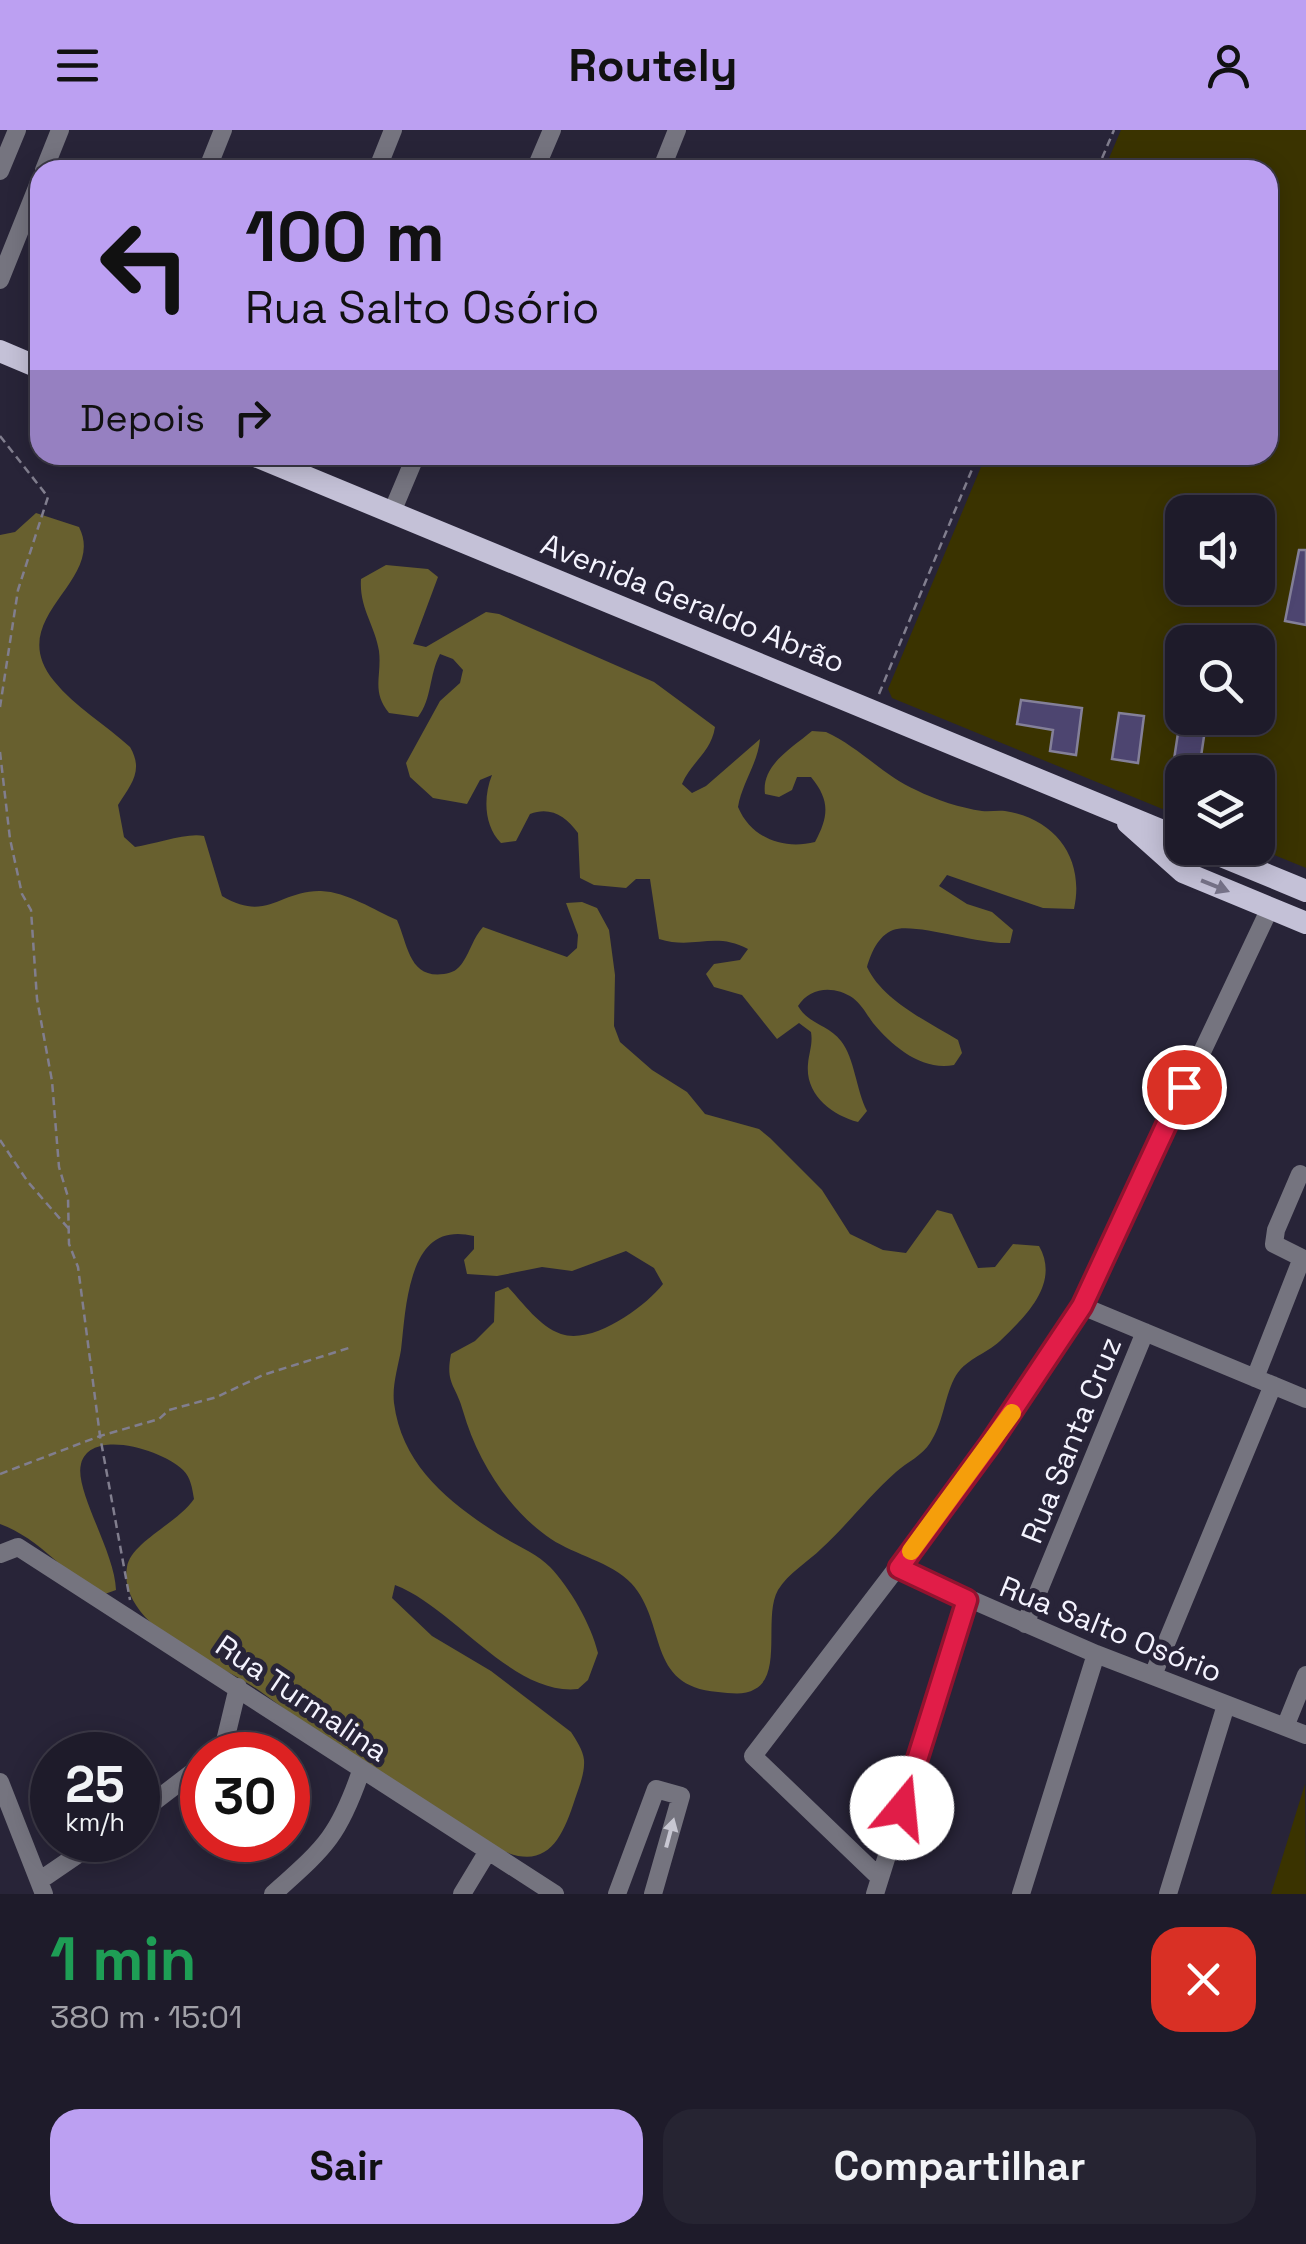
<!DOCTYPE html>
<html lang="pt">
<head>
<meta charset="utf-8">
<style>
	:root { --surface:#1e1b2a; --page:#262432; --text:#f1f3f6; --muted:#a1a1a8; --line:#3c3947; --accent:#bca0f2 }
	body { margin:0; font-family:"Space Grotesk",sans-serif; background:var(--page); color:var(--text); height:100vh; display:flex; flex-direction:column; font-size:38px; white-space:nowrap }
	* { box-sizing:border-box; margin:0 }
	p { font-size:32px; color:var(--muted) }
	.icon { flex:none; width:55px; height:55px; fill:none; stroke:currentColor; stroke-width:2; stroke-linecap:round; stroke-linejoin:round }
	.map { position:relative; height:1764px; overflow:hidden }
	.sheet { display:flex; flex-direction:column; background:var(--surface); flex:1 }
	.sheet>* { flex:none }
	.top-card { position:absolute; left:30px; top:30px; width:1248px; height:305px; border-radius:30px; box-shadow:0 5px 25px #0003,0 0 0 2px var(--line); background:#bca0f2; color:#111; overflow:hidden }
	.buttons { position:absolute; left:1165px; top:365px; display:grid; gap:20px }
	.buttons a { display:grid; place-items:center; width:110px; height:110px; border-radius:20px; background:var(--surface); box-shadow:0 5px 25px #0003,0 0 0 2px var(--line); font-size:50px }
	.speed { position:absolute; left:30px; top:1602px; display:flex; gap:20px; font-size:50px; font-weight:700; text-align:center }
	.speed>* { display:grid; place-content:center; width:130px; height:130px; border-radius:50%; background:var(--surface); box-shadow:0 5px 25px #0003,0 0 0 2px var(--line); line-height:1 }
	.speed small { font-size:25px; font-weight:400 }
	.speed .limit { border:15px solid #d22; background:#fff; color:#111 }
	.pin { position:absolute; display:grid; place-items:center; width:85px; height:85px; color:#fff; margin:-42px; border:5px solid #fff; border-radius:50%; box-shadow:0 2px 10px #0007 }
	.me { position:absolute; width:110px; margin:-55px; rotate:17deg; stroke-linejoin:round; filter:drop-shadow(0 0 8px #0008) }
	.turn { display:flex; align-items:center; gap:35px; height:210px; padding:0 50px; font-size:45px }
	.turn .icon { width:130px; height:130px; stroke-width:2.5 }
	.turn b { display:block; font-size:70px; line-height:85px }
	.then { display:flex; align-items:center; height:95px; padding:0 50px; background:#0003; gap:20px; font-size:38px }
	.round { display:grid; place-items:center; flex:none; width:105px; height:105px; border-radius:30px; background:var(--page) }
	.head { display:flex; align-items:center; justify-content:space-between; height:170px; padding:0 50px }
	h1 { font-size:60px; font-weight:800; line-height:75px; color:#1e9e55 }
	.button { display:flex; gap:20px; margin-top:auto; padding:20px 50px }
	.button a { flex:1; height:115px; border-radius:30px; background:var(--accent); color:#111; font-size:40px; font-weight:800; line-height:115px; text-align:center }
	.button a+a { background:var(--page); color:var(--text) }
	header { display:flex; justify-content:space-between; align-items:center; height:130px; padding:0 50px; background:var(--accent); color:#111; font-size:45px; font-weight:800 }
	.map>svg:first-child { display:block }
</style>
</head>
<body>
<header><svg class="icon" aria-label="menu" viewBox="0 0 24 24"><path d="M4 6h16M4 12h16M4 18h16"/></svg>Routely<svg class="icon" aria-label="person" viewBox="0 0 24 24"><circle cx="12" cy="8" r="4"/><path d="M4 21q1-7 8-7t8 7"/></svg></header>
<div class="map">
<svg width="1306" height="1764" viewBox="0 0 1306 1764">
	<rect width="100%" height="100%" fill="#282438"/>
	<path fill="#3a3300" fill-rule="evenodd" d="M1121 0H1306V738L1257 718 1258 642H1182V687L892 568 888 559 986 325H1268V40H1104ZM1182 382H1258V458H1182ZM1182 512H1258V588H1182Z
		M1305 1654 1306 1764H1271Z"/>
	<path fill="#68602f" d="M36 383 79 397C107 452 2 487 54 551 75 577 106 595 130 617 144 641 131 654 118 675L124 707 135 717C155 714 188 702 204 706L222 766C267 793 280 760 321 761 347 762 374 780 397 790 408 815 409 849 444 844 452 843 458 840 463 832 471 820 473 808 483 797L567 827 577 818 578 805 566 773 582 772 597 778 609 800 615 845 614 896 620 912 652 940 687 962 705 984 759 999 770 1008 822 1060 850 1104 883 1120 906 1123 937 1080 952 1084 978 1138 995 1137 1013 1114 1039 1116C1060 1153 1027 1185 1000 1211 985 1225 964 1229 954 1249 944 1269 943 1294 930 1313 923 1325 906 1333 896 1342 869 1366 848 1394 822 1418 808 1432 788 1443 778 1460 763 1486 783 1544 755 1559 744 1566 730 1563 718 1562 645 1556 668 1493 631 1453 611 1432 575 1425 551 1409 508 1380 477 1330 463 1281 456 1255 445 1254 451 1224L475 1211 494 1192 495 1162 508 1157C524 1174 539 1196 561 1204 593 1215 645 1177 663 1154L654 1138 626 1121 572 1141 542 1137 497 1146 467 1144 464 1130 474 1119V1106C440 1098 423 1114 413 1145 405 1171 404 1194 401 1220 398 1237 392 1255 394 1273 402 1335 448 1372 498 1404 515 1415 535 1422 550 1437 570 1458 591 1494 598 1523L588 1550 578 1559C512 1566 455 1478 395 1455L392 1468 432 1506 491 1541 571 1602C576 1610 583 1620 584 1630 585 1643 579 1657 575 1669 562 1710 546 1742 499 1719 420 1668 339 1620 264 1564 229 1538 179 1523 149 1491 135 1477 123 1458 127 1437 131 1412 178 1393 194 1369 192 1358 191 1348 183 1340 164 1321 91 1297 81 1334 74 1360 115 1422 116 1460L102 1465C65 1445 41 1409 0 1394V405L15 402Z
		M386 435 428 439 438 447 413 514 426 517 486 482 499 484 654 552 715 597C711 623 691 632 682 654L692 663 706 656 760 609C758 633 742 653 738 677 751 708 783 720 815 712 829 686 830 670 811 647H797L792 660 779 667 765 664C761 635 792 618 812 601L826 602C859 617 884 646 916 660 936 670 961 678 982 681 990 682 997 680 1005 681 1056 689 1085 729 1074 779L1043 778 947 745 939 756 967 774 992 782 1013 800 1010 813C979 815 915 792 893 800 878 806 871 823 867 837 883 871 927 891 958 910L962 923 954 935C922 941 893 917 873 893 867 885 862 875 853 868 834 855 810 857 798 876 808 894 829 895 841 911 855 929 856 960 867 981L858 992C832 985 805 965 808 934 809 922 813 914 811 902L799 893 777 909 742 865 714 857 706 844 714 834 740 830 748 819C714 801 694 820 659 809L650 749H636L626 758 594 755 580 748 578 703C566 686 550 676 530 684L516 711 501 713C484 696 483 667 492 645L480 650 467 674 433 668 410 647 406 633 440 571 460 553 463 540 453 529 440 524C429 545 432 569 418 587L389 583C371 561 382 546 379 521 375 495 359 478 361 449Z"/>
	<path fill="#4d4570" stroke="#848099" stroke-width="2.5" d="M1299 420H1306V495L1285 491Z
		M1021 570 1082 578 1076 625 1050 621 1053 600 1017 594Z
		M1119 583 1144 586 1138 633 1112 629Z
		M1180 590 1206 593 1199 640 1173 636Z"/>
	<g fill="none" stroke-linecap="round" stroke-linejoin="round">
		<path stroke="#817e8e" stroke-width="2.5" stroke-dasharray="8 5" stroke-linecap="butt" d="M1097 40 1114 0
			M0 306 48 367 18 460 0 577
			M879 564 978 325
			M0 622 10 709 22 764 31 780 37 869 52 951 59 1037 68 1067 69 1114 78 1137 100 1306 130 1470
			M0 1010 28 1052 69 1099
			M0 1344 100 1306 159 1289 169 1280 217 1267 263 1245 352 1217"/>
		<path stroke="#75747f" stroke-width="18" d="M44 40 60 0
			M207 40 223 0
			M377 40 393 0
			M535 40 552 0
			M661 40 677 0
			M0 41 17 0
			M0 150 40 50
			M392 382 416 325
			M1082 1176 1306 1269
			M1255 1248 1302 1128 1274 1114 1276 1100 1300 1044
			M0 1424 18 1417 555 1764
			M899 1438 1096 1524 1306 1605
			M1025 1494 1145 1202
			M1153 1545 1273 1255
			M1285 1597 1306 1545
			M214 1625 225 1611 238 1557
			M0 1652 44 1764
			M138 1684 202 1635
			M880 1748 753 1626 991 1315 1082 1176 1270 778
			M39 1751 99 1710
			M273 1764C324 1718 338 1708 361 1641
			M462 1764 488 1721
			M617 1764 656 1659 681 1666 653 1764
			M875 1764 967 1470
			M1021 1764 1096 1524
			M1168 1764 1226 1575"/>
		<path stroke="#c4c1d7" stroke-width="22" d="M0 221 40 238
			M253 325 1182 709
			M1128 693 1183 742 1306 793
			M1202 718 1306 761"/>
	</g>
	<defs><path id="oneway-solid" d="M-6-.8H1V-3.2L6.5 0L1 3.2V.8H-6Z" transform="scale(2.5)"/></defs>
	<use fill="#767288" href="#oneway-solid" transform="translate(1215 756) rotate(22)"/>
	<use fill="#c8c7d2" href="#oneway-solid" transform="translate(670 1703) rotate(-75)"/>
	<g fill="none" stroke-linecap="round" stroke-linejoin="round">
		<g stroke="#92132f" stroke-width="25">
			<path id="route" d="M902 1678 967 1470 899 1438 990 1314 1082 1176 1184 957"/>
		</g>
		<use href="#route" stroke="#e11d48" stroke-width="18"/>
		<path stroke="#f59e0b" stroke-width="18" d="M911 1421 1012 1283"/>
	</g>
	<g text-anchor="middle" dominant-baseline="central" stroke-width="10" stroke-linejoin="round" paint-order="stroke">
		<g font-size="30" fill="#f4f3fe" stroke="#282438">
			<text transform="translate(693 473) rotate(22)">Avenida Geraldo Abrão</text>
			<text transform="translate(1071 1310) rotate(-68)">Rua Santa Cruz</text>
			<text transform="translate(1111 1499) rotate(22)">Rua Salto Osório</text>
			<text transform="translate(302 1568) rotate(34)">Rua Turmalina</text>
		</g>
	</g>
</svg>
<div class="buttons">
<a><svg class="icon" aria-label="sound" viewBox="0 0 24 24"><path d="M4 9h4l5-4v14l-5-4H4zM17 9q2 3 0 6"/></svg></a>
<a><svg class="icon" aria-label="search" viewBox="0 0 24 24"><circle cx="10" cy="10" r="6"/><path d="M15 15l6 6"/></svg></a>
<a><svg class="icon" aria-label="layers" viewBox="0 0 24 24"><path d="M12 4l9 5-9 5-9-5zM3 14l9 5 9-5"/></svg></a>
</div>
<div class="speed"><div>25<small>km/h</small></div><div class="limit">30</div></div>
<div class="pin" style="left:1184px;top:957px;background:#d93025"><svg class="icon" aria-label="arrive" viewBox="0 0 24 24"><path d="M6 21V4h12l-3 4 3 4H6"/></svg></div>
<svg class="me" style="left:902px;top:1678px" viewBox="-20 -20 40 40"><circle r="19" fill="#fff"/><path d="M0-13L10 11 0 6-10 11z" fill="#e11d48"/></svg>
<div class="top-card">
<div class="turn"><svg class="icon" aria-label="left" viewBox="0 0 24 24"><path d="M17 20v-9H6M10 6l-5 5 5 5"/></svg><div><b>100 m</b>Rua Salto Osório</div></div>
<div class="then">Depois<svg class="icon" aria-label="right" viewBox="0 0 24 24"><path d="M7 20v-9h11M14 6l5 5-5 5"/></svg></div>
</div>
</div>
<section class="sheet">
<div class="head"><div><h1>1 min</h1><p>380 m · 15:01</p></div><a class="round" style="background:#d93025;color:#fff"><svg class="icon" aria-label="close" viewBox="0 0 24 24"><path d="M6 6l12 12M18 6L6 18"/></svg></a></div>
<div class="button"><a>Sair</a><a>Compartilhar</a></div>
</section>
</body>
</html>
